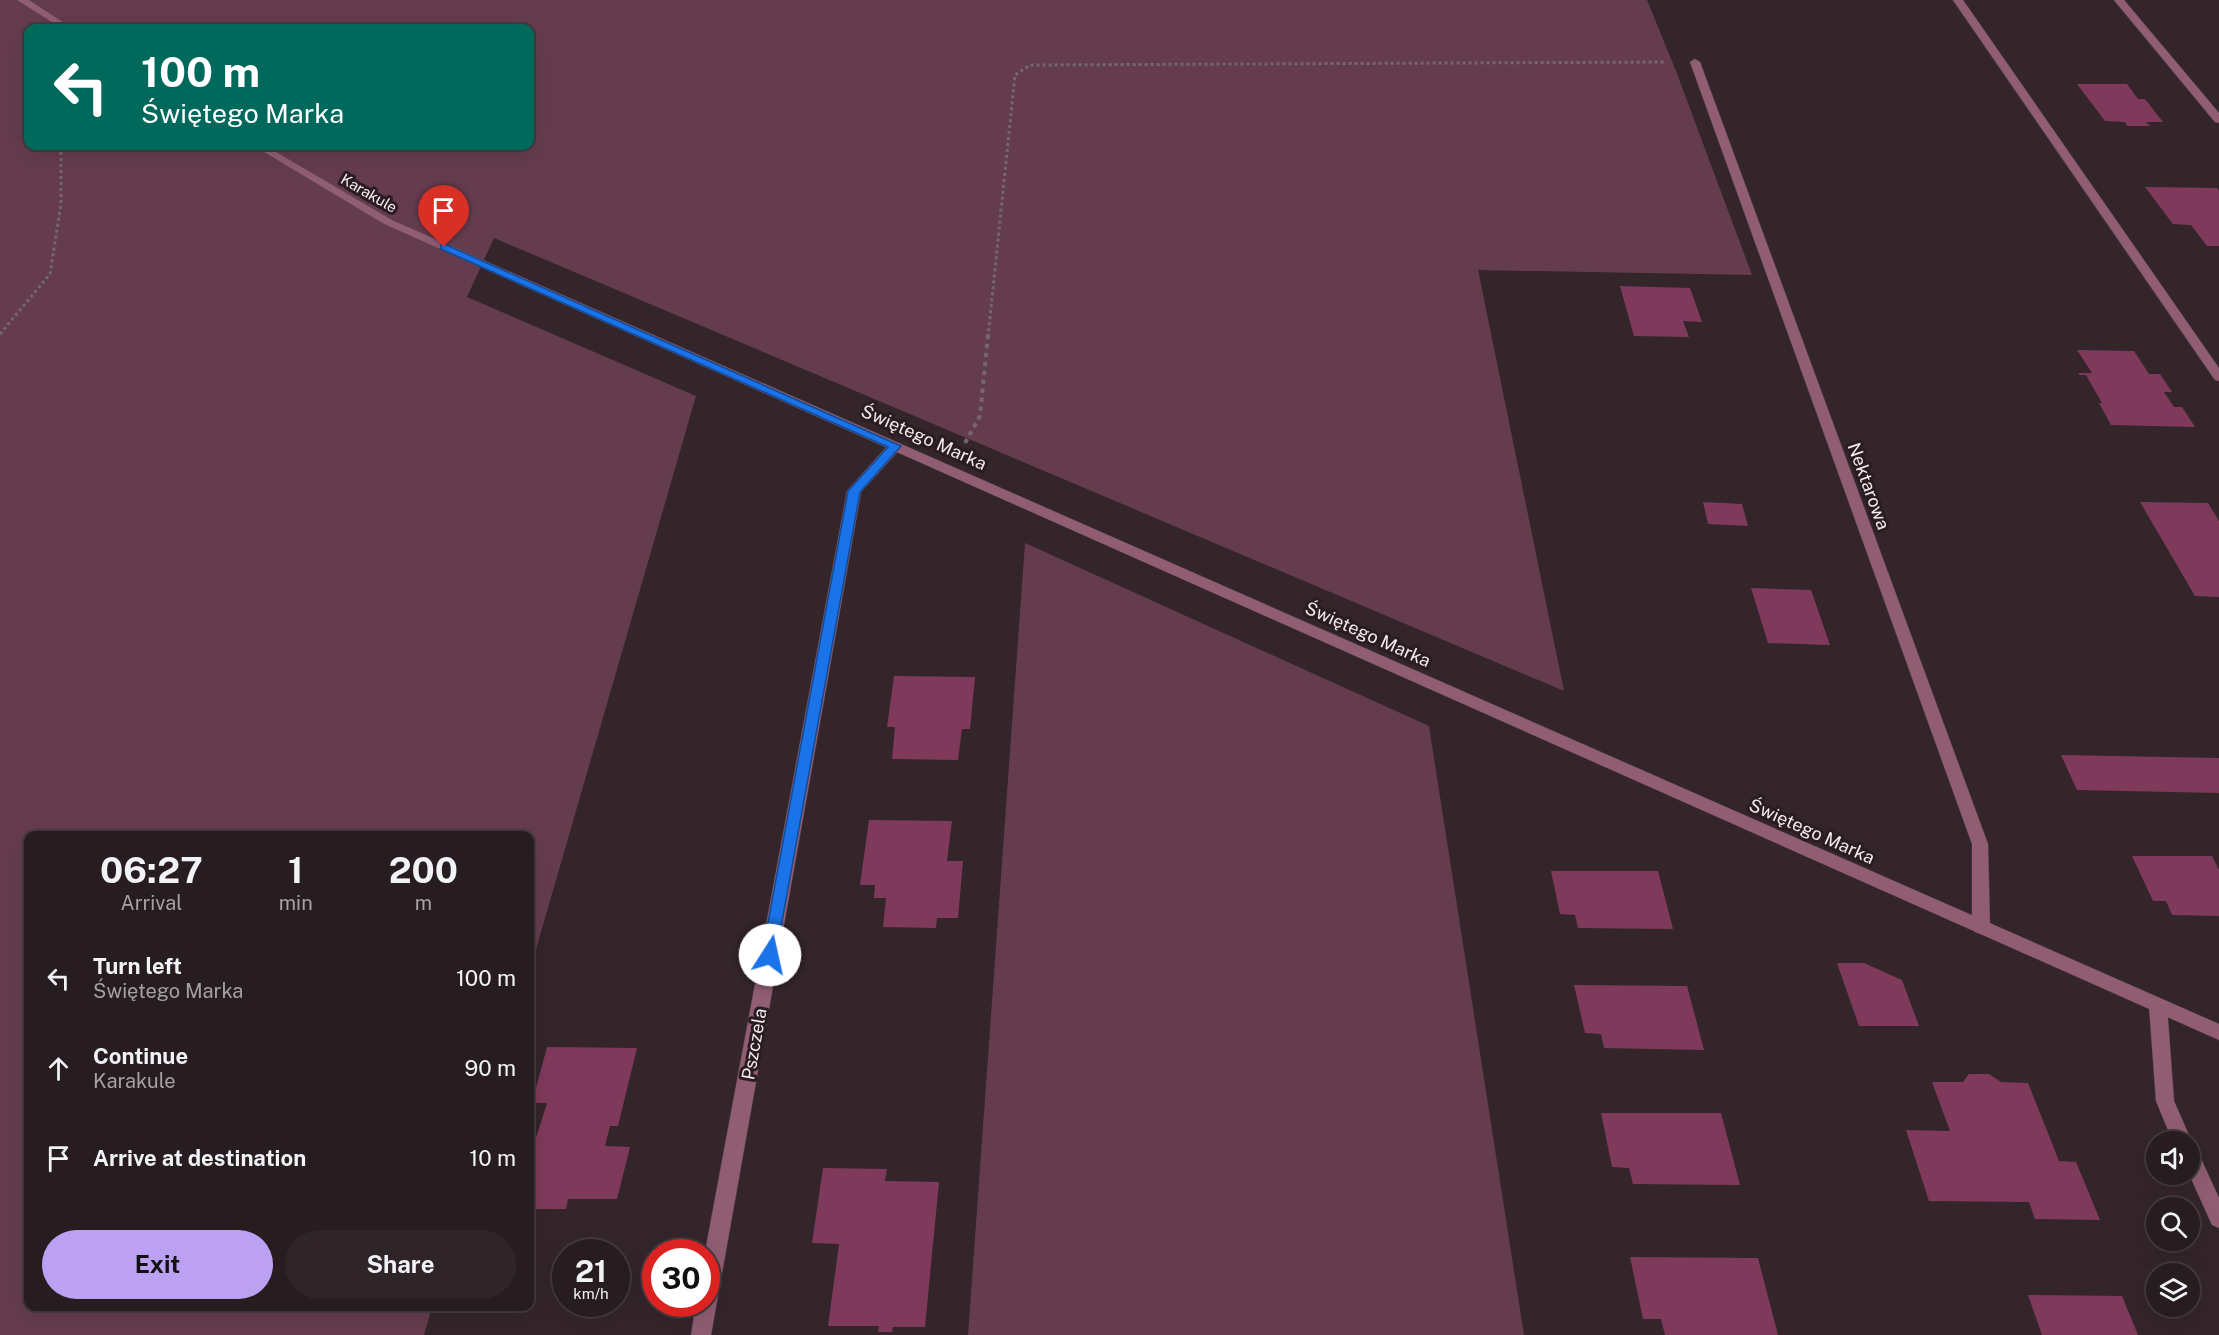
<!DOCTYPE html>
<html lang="en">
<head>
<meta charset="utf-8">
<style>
	:root { --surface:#271c20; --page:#2f2529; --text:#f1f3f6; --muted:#a4a1a5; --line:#433a3e; --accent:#bca0f2 }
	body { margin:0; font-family:"Public Sans",sans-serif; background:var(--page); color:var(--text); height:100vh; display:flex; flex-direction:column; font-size:22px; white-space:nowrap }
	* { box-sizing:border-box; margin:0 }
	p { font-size:20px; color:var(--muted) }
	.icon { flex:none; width:33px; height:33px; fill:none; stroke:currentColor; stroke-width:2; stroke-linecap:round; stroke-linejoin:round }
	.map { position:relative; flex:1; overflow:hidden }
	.panel { position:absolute; left:24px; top:831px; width:510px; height:480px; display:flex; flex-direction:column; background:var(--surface); border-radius:12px; box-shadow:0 6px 24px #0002,0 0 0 2px var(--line) }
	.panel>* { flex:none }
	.banner { position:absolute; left:24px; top:24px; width:510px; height:126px; border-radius:12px; box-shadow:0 6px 24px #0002,0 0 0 2px var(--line); background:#00695c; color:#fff; overflow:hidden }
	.tools { position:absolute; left:2146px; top:1131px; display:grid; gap:12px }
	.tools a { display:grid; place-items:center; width:54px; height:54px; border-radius:50%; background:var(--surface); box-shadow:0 6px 24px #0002,0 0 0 2px var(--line); font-size:30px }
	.speed { position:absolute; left:552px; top:1239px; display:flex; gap:12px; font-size:30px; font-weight:700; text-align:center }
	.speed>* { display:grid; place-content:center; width:78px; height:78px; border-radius:50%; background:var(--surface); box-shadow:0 6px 24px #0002,0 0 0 2px var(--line); line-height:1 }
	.speed small { font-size:15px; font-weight:400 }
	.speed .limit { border:9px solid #d22; background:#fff; color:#111 }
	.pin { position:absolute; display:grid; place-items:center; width:51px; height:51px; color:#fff; margin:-62px -26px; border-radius:50% 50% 50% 0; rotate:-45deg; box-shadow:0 0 6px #0007 }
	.pin .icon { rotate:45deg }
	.me { position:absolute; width:66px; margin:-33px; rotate:10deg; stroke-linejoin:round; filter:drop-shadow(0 0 4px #0008) }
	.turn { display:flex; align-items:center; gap:21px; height:126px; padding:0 18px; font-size:27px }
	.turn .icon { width:78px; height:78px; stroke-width:2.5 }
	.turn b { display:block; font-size:42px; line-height:51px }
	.eta { display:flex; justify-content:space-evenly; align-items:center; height:102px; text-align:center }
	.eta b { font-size:36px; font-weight:700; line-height:42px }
	.cta { display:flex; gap:12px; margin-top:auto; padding:12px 18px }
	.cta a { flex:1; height:69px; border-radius:36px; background:var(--accent); color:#111; font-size:24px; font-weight:700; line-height:69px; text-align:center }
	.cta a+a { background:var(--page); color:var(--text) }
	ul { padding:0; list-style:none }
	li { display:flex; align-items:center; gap:18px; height:90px; padding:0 18px }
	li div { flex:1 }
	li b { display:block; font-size:22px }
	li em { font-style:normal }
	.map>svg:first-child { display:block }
</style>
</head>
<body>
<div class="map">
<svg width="2219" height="1335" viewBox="0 0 2219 1335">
	<rect width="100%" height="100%" fill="#34252b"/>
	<path fill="#653c4e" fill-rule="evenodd" d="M0 0H1647L1676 71 1752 275 1478 270 1564 691 494 238 467 297 696 396 530 970V836H28V1306L432 1307 424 1335H0ZM28 28H530V146H28Z
		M1025 543 1429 726 1524 1335H968Z"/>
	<path fill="#7f3a5b" d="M2077 84H2127L2138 99H2145L2163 122H2146L2150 126H2127L2125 122 2105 121Z
		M2145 187 2217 188 2219 191V246H2207L2191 225 2173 224Z
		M1620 286 1690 288 1702 322 1683 321 1689 337 1634 336Z
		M2077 350 2134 351 2149 374H2160L2172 392H2164L2174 407H2182L2195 427 2111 425 2099 403H2102L2086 375H2079V373H2092Z
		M1703 502 1742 504 1748 526 1708 524Z
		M2140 502 2208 503 2219 521V597L2195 596Z
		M1751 588 1811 590 1830 645 1768 643Z
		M894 676 975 677 970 729H962L958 760 892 759 895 727H887Z
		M2061 755 2219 758V793L2077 790Z
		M869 820 952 821 947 861H963L958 918H937L936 928 883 927 886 898H874L875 885H860Z
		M2132 856H2212L2219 870V916L2172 915 2166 901H2153Z
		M1551 871H1658L1673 929 1578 928 1575 915 1560 914Z
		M1837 963H1864L1902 980 1919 1026H1859Z
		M1574 985 1687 986 1704 1050 1604 1048 1601 1034 1585 1033Z
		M547 1047 637 1048 618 1126H610L605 1146 630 1147 617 1199H568L566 1209H530V1157L547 1103H532Z
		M1969 1074H1989L2001 1082 2028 1083 2059 1161 2076 1162 2100 1220 2035 1219 2029 1202 1929 1201 1906 1130 1950 1131 1932 1082H1963Z
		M1601 1113H1721L1740 1185 1633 1184 1629 1168 1612 1167Z
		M823 1168 887 1169 885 1181 939 1182 925 1327H893L892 1332H878L879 1326H828L839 1244 812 1243Z
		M1630 1257 1758 1258 1778 1335H1665L1661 1319H1643Z
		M2028 1295 2122 1296 2138 1335H2042Z"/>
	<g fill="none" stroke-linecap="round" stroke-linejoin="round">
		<g stroke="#4f4146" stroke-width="1">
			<path id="minor" d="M1953 0H1963L2219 368V381L2215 380Z
				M2114 0H2124L2219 113V123L2215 122Z
				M1695 59 1700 62 1988 844 1990 927 1987 932 1981 934 1975 932 1972 927V844L1690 62Z
				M895 442 902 446 900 449 861 492 711 1335H691L696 1304H706L705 1252 847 491 890 443Z
				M2158 999 2164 1001 2167 1006 2174 1101 2192 1142 2190 1147V1142H2173L2156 1101 2149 1006 2152 1001Z
				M2190 1147 2197 1150 2219 1198V1228L2212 1225 2189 1174Z"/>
		</g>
		<g stroke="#4f4146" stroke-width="1">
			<path id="tertiary" d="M17 0H29L72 28H61Z
				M254 146H266L392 220 2219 1024V1040L384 224Z"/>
		</g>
		<path stroke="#74676c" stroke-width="3" stroke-dasharray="3 3" stroke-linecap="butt" d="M0 334 50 274 61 204V146
			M988 337 1015 75 1030 65 1666 62"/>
		<path stroke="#74676c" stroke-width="4" stroke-dasharray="4.5 4.5" stroke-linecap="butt" d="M965 443 980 416 988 335"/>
		<use href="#minor" fill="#905d73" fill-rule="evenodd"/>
		<use href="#tertiary" fill="#905d73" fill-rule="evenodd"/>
	</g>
	<path fill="#1a73e8" stroke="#114b97" stroke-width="1.5" d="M444 244 901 446 860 492 775 960 770 962 764 960 762 955 848 491 888 447 441 249V245Z"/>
	<g text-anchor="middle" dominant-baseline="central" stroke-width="6" stroke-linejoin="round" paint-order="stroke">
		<g font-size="15" fill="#f5eaee" stroke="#2a1c22">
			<text transform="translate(369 193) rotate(30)">Karakule</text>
		</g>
		<g font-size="18" fill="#f5eaee" stroke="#2a1c22">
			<text transform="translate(924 437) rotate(24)">Świętego Marka</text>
			<text transform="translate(1869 486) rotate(70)">Nektarowa</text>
			<text transform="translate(1368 634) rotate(24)">Świętego Marka</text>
			<text transform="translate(1812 831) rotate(24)">Świętego Marka</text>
			<text transform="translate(754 1044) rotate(-80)">Pszczela</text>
		</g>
	</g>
</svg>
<div class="tools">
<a><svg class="icon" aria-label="sound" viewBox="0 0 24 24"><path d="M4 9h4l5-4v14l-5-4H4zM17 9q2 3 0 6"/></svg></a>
<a><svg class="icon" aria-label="search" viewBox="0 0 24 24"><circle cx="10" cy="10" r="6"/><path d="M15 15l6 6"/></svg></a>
<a><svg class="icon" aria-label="layers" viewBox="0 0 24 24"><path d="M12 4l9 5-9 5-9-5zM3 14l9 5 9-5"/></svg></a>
</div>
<div class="speed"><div>21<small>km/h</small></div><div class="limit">30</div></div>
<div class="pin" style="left:444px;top:247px;background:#d93025"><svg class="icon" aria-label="arrive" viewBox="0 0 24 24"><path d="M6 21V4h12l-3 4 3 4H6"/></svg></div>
<svg class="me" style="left:770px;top:955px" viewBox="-20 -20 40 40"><circle r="19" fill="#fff"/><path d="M0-13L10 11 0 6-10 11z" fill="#1a73e8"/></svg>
<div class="banner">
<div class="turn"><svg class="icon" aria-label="left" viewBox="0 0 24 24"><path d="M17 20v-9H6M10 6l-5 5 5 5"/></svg><div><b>100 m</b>Świętego Marka</div></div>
</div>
<section class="panel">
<div class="eta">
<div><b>06:27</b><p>Arrival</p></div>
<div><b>1</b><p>min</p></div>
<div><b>200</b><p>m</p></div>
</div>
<ul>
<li><svg class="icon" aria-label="left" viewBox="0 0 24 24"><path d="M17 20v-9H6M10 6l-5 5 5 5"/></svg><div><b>Turn left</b><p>Świętego Marka</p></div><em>100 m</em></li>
<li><svg class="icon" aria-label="ahead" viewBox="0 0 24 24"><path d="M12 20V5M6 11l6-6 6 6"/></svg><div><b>Continue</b><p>Karakule</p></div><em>90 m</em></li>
<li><svg class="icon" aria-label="arrive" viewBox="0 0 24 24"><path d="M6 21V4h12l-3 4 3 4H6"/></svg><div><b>Arrive at destination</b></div><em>10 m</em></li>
</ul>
<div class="cta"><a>Exit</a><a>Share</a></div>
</section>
</div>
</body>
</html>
